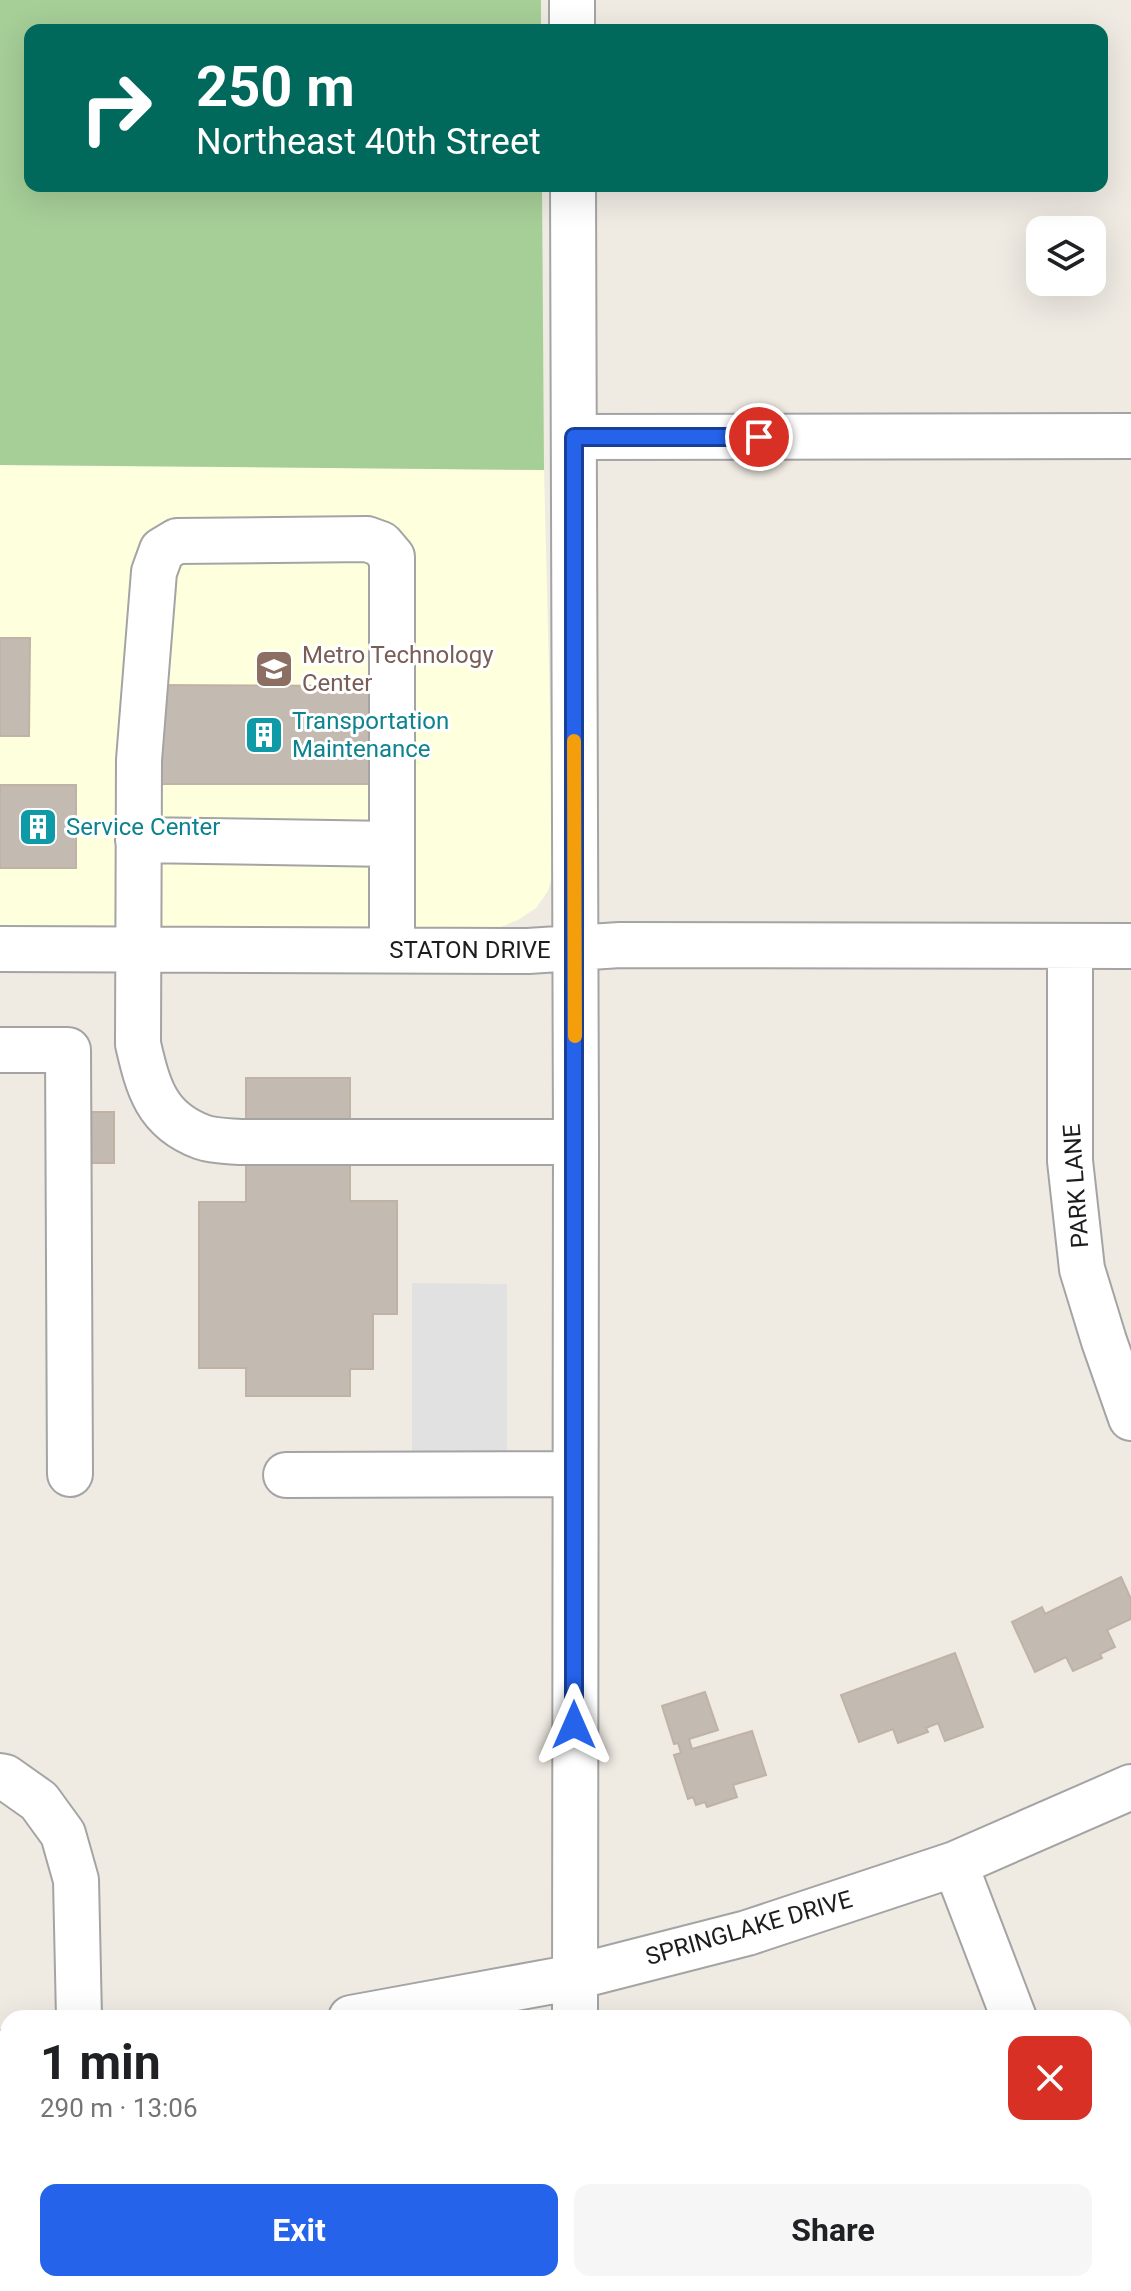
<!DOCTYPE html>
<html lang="en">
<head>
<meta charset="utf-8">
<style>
	:root { --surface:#fff; --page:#f6f6f6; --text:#202124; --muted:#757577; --accent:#2563eb }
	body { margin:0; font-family:Roboto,sans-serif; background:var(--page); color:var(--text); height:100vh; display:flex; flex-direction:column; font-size:30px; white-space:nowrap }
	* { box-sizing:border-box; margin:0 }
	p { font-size:26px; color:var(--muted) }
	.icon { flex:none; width:44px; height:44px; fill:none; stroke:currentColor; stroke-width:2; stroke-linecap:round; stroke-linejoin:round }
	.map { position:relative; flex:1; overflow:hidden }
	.panel { position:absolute; left:0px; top:2010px; width:1132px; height:282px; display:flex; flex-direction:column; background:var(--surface); border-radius:24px 24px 0 0; box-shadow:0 8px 32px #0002 }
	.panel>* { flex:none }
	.top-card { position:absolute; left:24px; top:24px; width:1084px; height:168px; border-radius:16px; box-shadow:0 8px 32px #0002; background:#00695c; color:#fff; overflow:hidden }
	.controls { position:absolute; left:1026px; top:216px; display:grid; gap:16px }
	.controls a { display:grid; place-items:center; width:80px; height:80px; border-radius:16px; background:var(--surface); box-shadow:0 8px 32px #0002; font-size:40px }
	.pin { position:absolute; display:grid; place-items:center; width:68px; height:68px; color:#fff; margin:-34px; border:4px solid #fff; border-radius:50%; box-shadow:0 2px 8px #0007 }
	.me { position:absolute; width:88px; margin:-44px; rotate:0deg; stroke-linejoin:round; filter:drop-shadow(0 0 6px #0008) }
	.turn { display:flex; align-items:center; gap:28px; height:168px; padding:0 40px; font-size:36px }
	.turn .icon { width:104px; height:104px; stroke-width:2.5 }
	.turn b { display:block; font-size:56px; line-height:68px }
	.round { display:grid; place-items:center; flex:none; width:84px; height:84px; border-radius:16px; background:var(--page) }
	.overview { display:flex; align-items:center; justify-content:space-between; height:136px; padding:0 40px }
	h1 { font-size:48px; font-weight:700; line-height:60px }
	.cta { display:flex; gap:16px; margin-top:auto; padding:16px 40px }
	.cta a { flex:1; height:92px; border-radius:16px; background:var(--accent); color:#fff; font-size:32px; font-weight:700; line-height:92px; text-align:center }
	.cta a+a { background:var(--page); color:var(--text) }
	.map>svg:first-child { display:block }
</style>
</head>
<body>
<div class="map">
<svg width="1131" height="2291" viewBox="0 0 1131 2291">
	<rect width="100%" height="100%" fill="#efebe3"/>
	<path fill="#feffdc" d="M0 465 544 470 554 869 548 891 536 908 518 920 498 928 0 925Z"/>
	<path fill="#a6ce97" d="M0 0H541V30H30V186H542L544 470 0 465Z"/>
	<path fill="#e1e1e1" d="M412 1283 507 1284V1452H412Z"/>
	<path fill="#c3bab2" stroke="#c0b2a5" stroke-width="2" d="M0 638H30L29 736H0Z
		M154 685 374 686V784H154Z
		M0 785H76V868H0Z
		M246 1078H350V1201H397V1314H373V1369H350V1396H246V1368H199V1202H246Z
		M85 1112H114V1163H85Z
		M1121 1577 1131 1599V1619L1107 1630 1115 1647 1100 1654 1102 1658 1073 1671 1066 1657 1035 1672 1012 1622 1042 1607 1045 1614Z
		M955 1653 983 1727 945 1741 938 1723 926 1728 928 1732 898 1743 893 1729 859 1742 841 1695Z
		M705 1692 718 1730 689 1739 692 1749 752 1731 766 1775 733 1785 737 1797 707 1807 705 1802 696 1805 693 1797 688 1799 674 1755 681 1753 678 1743 674 1744 662 1706Z"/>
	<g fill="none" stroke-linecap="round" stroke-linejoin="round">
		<g stroke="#a4a4a4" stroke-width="48">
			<path id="minor" d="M572 0V30
				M573 186 576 1142 575 2018
				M574 437 1131 436
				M138 840 392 844
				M1070 946V1161L1082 1269 1104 1341 1131 1418
				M0 949 528 951 620 945 1131 946
				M392 950V557L381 544 367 539 177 541 162 550 154 572 139 760 138 1044C148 1087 156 1120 202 1137 213 1141 228 1141 240 1142H576
				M0 1050H68L70 1474
				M286 1475 574 1474
				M0 1776 5 1777 39 1801 63 1834 76 1880 79 2018
				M955 1864 1014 2018
				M351 2018 575 1977 747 1933 955 1864 1131 1787
				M0 2053H8
				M1124 2233 1131 2239
				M57 2291 61 2284
				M574 2291V2284
				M1056 2291 1057 2284"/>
		</g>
		<use href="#minor" stroke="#fff" stroke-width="44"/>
	</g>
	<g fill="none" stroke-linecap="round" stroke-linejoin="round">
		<g stroke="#184099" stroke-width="20">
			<path id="route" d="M574 1725V437H759"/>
		</g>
		<use href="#route" stroke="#2563eb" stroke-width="14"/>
		<path stroke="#f59e0b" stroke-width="14" d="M574 741 575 1036"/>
	</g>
	<defs>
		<g id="school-square" transform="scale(2)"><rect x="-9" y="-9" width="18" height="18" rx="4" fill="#8d6e63" stroke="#fff"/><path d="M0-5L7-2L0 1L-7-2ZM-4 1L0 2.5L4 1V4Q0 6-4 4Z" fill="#fff"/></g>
		<g id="building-square" transform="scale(2)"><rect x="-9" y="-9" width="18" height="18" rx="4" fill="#0f9aa8" stroke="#fff"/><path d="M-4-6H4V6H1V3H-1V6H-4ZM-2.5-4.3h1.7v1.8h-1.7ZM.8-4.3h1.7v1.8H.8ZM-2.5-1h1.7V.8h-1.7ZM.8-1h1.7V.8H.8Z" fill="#fff"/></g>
	</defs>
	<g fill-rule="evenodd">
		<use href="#school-square" x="274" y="669"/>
		<use href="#building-square" x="264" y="735"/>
		<use href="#building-square" x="38" y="827"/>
	</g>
	<g text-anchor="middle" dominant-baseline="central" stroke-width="6" stroke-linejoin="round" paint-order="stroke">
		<g font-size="24" fill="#785e54" stroke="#fff" text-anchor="start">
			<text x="302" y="655">Metro Technology<tspan x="302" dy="28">Center</tspan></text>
		</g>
		<g font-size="24" fill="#0d838f" stroke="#fff" text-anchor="start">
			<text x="292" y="721">Transportation<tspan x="292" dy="28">Maintenance</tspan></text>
			<text x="66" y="827">Service Center</text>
		</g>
		<g font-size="24" fill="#1d1d1d" stroke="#fff">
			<text x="470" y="950">STATON DRIVE</text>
			<text transform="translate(1076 1186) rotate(-94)">PARK LANE</text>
			<text transform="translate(749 1928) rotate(-16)">SPRINGLAKE DRIVE</text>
		</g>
	</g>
</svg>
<div class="controls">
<a><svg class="icon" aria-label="layers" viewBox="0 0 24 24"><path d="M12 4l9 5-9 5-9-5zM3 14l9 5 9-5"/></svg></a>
</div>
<div class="pin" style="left:759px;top:437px;background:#d93025"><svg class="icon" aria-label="arrive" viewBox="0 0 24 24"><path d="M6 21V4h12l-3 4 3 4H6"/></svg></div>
<svg class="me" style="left:574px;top:1725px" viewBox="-20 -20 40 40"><path d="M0-17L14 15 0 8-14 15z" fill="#2563eb" stroke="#fff" stroke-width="4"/></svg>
<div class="top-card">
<div class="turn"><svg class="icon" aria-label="right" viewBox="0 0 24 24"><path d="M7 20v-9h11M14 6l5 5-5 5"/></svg><div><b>250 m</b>Northeast 40th Street</div></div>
</div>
<section class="panel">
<div class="overview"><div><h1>1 min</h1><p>290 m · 13:06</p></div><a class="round" style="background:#d93025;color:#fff"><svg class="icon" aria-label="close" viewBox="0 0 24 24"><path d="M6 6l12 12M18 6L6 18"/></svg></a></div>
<div class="cta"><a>Exit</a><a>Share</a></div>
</section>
</div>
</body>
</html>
